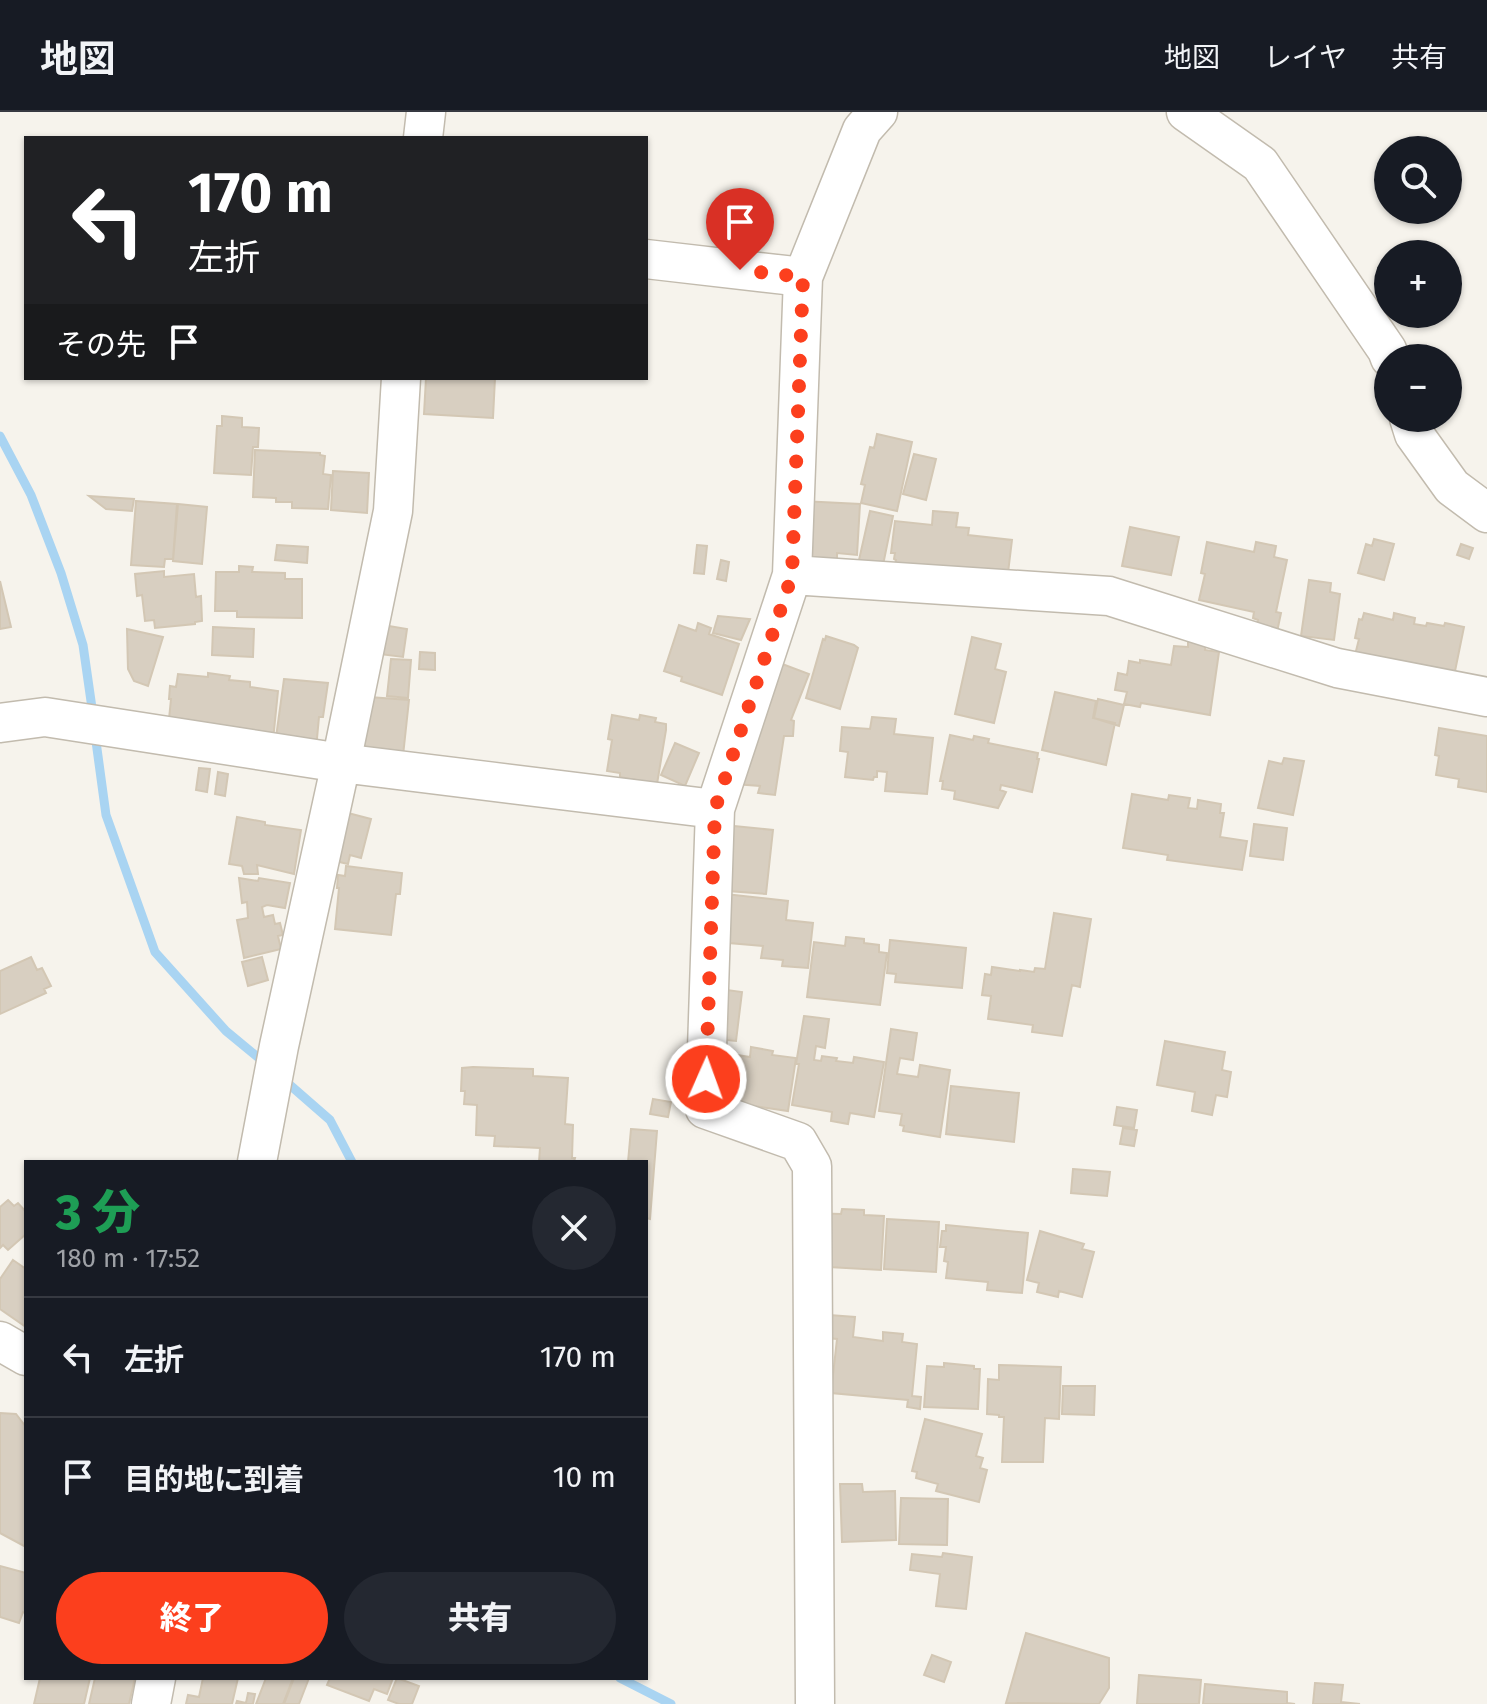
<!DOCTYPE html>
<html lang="ja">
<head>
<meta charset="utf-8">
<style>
	:root { --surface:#171b24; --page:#242831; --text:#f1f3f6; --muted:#9ea1a6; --line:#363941; --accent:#fc3f1d }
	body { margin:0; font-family:"Fira Sans","Noto Sans JP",sans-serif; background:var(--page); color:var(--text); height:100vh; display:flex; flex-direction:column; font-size:30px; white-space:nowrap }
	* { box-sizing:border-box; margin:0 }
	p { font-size:26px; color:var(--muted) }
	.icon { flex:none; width:44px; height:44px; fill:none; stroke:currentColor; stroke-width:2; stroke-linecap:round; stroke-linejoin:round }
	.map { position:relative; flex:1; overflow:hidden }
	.panel { position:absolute; left:24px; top:1048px; width:624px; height:520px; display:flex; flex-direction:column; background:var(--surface); border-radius:0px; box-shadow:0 2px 6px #0004 }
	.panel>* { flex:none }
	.top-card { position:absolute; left:24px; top:24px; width:624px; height:244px; border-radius:0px; box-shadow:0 2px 6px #0004; background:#202124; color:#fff; overflow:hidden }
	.fabs { position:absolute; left:1374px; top:24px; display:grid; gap:16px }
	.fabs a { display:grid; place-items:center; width:88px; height:88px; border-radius:50%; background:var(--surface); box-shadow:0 2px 6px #0004; font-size:40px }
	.pin { position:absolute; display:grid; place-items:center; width:68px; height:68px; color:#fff; margin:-82px -34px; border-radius:50% 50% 50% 0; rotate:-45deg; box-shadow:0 0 8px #0007 }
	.pin .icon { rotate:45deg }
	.me { position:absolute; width:88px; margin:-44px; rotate:2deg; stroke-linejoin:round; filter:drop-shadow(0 0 6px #0008) }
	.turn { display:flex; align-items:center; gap:28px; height:168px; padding:0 32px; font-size:36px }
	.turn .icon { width:104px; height:104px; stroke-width:2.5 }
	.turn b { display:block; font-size:56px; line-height:68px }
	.then { display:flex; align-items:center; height:76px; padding:0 32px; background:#0003; gap:16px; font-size:30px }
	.round { display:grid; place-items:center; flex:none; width:84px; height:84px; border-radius:42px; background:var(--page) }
	.overview { display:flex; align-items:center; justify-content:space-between; height:136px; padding:0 32px }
	h1 { font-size:48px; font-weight:800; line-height:60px; color:#1e9e55 }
	.primary-button { display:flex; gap:16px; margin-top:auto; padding:16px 32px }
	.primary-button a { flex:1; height:92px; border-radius:48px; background:var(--accent); color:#fff; font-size:32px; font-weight:800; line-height:92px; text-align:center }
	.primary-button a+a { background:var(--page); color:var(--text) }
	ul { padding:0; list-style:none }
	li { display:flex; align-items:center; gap:24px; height:120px; padding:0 32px; border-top:2px solid var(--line) }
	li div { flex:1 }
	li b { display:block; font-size:30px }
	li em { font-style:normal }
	header { display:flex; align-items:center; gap:48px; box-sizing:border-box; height:112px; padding:0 40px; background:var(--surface); border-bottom:2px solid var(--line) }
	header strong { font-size:38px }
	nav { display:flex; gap:44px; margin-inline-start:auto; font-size:28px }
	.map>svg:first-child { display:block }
</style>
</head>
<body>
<header>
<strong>地図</strong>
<nav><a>地図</a><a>レイヤ</a><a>共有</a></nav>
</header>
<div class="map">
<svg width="1487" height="1592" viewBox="0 0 1487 1592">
	<rect width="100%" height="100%" fill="#f6f3ec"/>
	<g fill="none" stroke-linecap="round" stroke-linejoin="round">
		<path stroke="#a9d4f2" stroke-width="9" d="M0 324 31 383 61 461 83 533 93 603
			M95 622 106 703 155 840 226 919 266 952
			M283 967 330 1008 352 1050
			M620 1566 671 1592"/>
	</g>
	<path fill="#d8cfc1" stroke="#d3c7b4" stroke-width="2" d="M426 266H495L493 306 424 302Z
		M222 304 242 306V315L259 316 258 335H253L251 363 214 361 217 314H222Z
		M877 322 912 330 897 399 861 391 865 373 861 372 870 335 874 336Z
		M255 338 320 341V343L325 344 323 362 331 363 328 397 292 396V390H276V386L253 385Z
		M914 342 936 347 926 388 903 382Z
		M333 359 369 361 367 401 331 398Z
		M89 384 134 387 132 399 106 397Z
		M136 389 177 392 173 447H165L164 455 131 453Z
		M801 389 860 392 857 443 837 441V447L798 445Z
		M178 392 207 395 202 452 173 449Z
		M870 399 893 404 883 453 859 448Z
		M933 399 958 401 956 415 969 416 968 423 1012 428 1006 477 894 462 896 448 894 447 895 441H891L895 409 932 413Z
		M1130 415 1179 425 1171 463 1122 454Z
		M1374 427 1394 432 1384 468 1358 461 1366 432 1372 434Z
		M1207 430 1254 440 1256 430 1276 434 1274 445 1287 448 1276 500 1281 501 1277 520 1257 515 1258 508 1253 506 1254 500 1199 488 1205 462 1201 461Z
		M1461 432 1473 436 1469 447 1457 443Z
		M277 433 308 435 307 451 275 448Z
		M697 433 707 434 704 462 694 461Z
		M721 448 729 450 726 469 717 467Z
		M239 454 253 455 252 460 285 461V467H302V506L237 505V499H215L216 460H239Z
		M164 459V465L194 462 196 485 201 484 202 509 195 510V512L155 516 154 508 145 509 142 483 137 484 135 462Z
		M1309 468 1331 471 1330 480 1340 482 1334 528 1301 524Z
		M0 469 11 515 0 517Z
		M1364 501 1393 508 1394 501 1415 506 1414 512 1426 514 1427 511 1444 514 1445 511 1464 515 1454 564 1355 543 1359 527 1355 526 1359 507 1362 508Z
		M718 504 750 507 741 528 713 521Z
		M698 511 711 516 709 522 739 532 722 583 681 569 682 565 664 559 679 513 696 519Z
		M383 513 407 517 403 545 379 542Z
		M213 515 254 517 253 545 212 543Z
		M127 517 163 525 148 574 134 569 128 557Z
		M826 524 854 533 858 536 840 597 806 586 823 527 825 528Z
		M972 525 1001 532 995 557 1006 560 994 611 955 602Z
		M1188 525 1206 531 1205 538 1219 540 1210 603 1141 591 1140 595 1124 592 1127 580 1115 578 1118 561 1127 563 1129 549 1140 551V548L1171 553 1174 534 1188 535Z
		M420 540 435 541V558L419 557Z
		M391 547 411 548 408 586 387 584Z
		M769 547 809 562 791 608 794 609 793 624H784L775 683 758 681 760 674 735 672Z
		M208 561 230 564 229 568 250 570V575L278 579 272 638 169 607 171 587H169L170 574 176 575 178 562 208 565Z
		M284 567 328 571 323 605H319L316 637 274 640Z
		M1055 580 1096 589 1093 606 1115 611 1106 653 1042 638Z
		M369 585 409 588 402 653 360 654Z
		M1098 587 1124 593 1119 614 1094 606Z
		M612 603 639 608 640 603 656 606 655 610 666 612V618L657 672 620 665V661L607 659 612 628 608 627Z
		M872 605 896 607 894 622 933 626 927 682 885 679 887 660 877 659V665H874L873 668 845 665 848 640 840 639 842 615 870 617Z
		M1439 616 1487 624V680L1458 675 1459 667 1436 663 1439 644 1435 643Z
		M950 623 973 628 974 624 989 627 988 631 1038 641 1037 647H1039L1032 680 1001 673 1000 678 1006 680 998 696 954 687 955 679 942 677 943 669H940Z
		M675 631 699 641 685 674 661 663Z
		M1284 646 1304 649 1293 703 1258 696 1269 649 1282 652Z
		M199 656 210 657 207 680 196 678Z
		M218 660 228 662 225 684 215 682Z
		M1132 682 1168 688 1169 683 1190 686 1188 696 1197 697 1198 688 1221 692 1220 701H1224L1220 725 1247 729 1242 758 1167 748 1168 743 1123 736Z
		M348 701 371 707 361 746 350 743 348 752 335 749Z
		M237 705 265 710V713L301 718 294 762 257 753 258 762H244L242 754 229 752Z
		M1254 712 1287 716 1283 748 1250 744Z
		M734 714 773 718 766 782 728 779Z
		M346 754 402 761 400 782H396L391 823 335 817 339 776H337L338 763 345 764Z
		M239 766 258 769 259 766 290 771 285 796 267 793 262 795 264 805 273 803 275 812 280 811 283 823 278 824 281 837 244 846 237 808 248 806 247 790 242 791Z
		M725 782 788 789 786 808 813 811 808 856 782 854 783 848 761 846 763 834 729 831Z
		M1054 801 1091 807 1080 875 1072 873 1062 924 1032 920 1033 913 988 907 991 884 982 883 985 862 991 863 992 855 1020 859V858L1034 860 1035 856 1045 857Z
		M846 825 864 827V831L879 833V840L887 841 880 893 807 885 814 830 845 834Z
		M890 828 966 836 962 876 895 870 896 862 887 861Z
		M31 845 37 858 42 856 51 874 44 877 46 881 0 902V859Z
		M262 845 268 868 248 874 242 850Z
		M712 876 742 880 736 929 706 926Z
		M804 904 829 907 825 936 816 934 814 948 821 949 822 944 837 946 836 949 853 951 854 945 884 950 874 1005 850 1001 848 1012 831 1009 832 1000 792 993 799 952H796Z
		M891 917 917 921 913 948 900 946 897 962 918 965 920 953 950 958 940 1025 903 1019 904 1014 900 1013 902 1002 879 999Z
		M1165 929 1225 940 1222 958 1231 960 1227 985 1216 983 1212 1003 1192 999 1195 980 1157 973Z
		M751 935 773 939 772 943 796 946 788 999 720 989 718 940 750 945Z
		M473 955 533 957V964L568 966 565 1012 573 1013 572 1046H575L574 1050H539L540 1036 494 1034 495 1024 476 1023 477 993 464 992 465 979H461L462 956Z
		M951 974 1019 981 1014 1030 946 1022Z
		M653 987 671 990 668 1005 650 1002Z
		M1117 995 1137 998 1134 1016 1114 1013Z
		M1123 1016 1137 1018 1134 1034 1120 1032Z
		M631 1017 657 1019 650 1107 646 1106V1050H628Z
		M1073 1057 1110 1060 1107 1084 1071 1081Z
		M8 1088 14 1094 18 1091 26 1100V1122L8 1138 3 1133 0 1136V1095Z
		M842 1097 864 1098V1103L884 1104 881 1158 811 1154 809 1101 841 1102Z
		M887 1107 939 1110 936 1160 884 1157Z
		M946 1113 1028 1121 1022 1181 987 1178 988 1170 946 1166 948 1150 944 1149 946 1135H940L942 1119H946Z
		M1040 1119 1084 1132 1082 1137 1094 1140 1082 1185 1059 1179 1058 1185 1037 1180 1039 1171 1027 1168Z
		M13 1148 26 1157V1215L0 1197V1167Z
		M829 1203 855 1205 853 1225 883 1229V1220L903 1222 902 1230 917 1232 912 1284 921 1285 920 1297 907 1295 908 1288 831 1281 837 1227 827 1226Z
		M944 1251 974 1254V1257H980L978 1297 924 1295 927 1254 944 1255Z
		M999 1253 1061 1255 1059 1307 1045 1306 1043 1350H1002L1004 1305H999V1303L987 1302 988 1267 999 1268Z
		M1063 1274H1095L1094 1303 1062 1302Z
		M0 1301 16 1302 26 1315V1435L0 1421Z
		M925 1307 982 1322 976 1344 983 1346 980 1356 987 1358 979 1390 936 1379 938 1372 916 1366 917 1360 912 1359Z
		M840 1372H862L863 1380 895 1379 896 1428 842 1430Z
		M901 1386 948 1387 947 1433 899 1432Z
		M943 1441 972 1445 966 1497 936 1494 940 1462 910 1458 912 1442 942 1445Z
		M0 1454 26 1461V1501L23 1500 19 1511 0 1505Z
		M1026 1521 1109 1546V1576L1099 1592 1006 1591Z
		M932 1543 951 1550 944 1570 924 1563Z
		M1139 1563 1201 1568 1199 1592H1137Z
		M40 1566H90L84 1592H34Z
		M95 1566H135L129 1592H89Z
		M203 1566H238L232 1592H186L188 1583 199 1585Z
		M266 1566H293L283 1592H256Z
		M294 1566H309L299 1592H284Z
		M330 1566H393L387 1582 374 1577 369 1589 327 1573Z
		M397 1566 419 1574 412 1592H399L388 1588Z
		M1315 1571 1343 1573 1341 1590 1360 1592H1313Z
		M1205 1572 1287 1580V1591L1295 1592H1203Z
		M248 1581 255 1582 253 1592H236L237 1589 246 1591Z"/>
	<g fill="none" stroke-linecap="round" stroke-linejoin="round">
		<g stroke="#c2bbae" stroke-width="41">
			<path id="minor" d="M1186 0 1260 52 1387 238 1390 246
				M423 26 426 0
				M646 147 803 165 792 463 715 697 705 997 798 1030 812 1054 815 1592
				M803 165 862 18 878 0
				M1409 306 1414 322 1452 375 1487 401
				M792 463 1109 484 1337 556 1487 585
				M0 611 45 605 341 651 715 697
				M257 1050 279 934 341 651 393 399 401 266
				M0 1229 26 1244
				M151 1592 156 1566"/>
		</g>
		<use href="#minor" stroke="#fff" stroke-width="38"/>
	</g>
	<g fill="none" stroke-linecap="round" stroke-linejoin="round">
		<path stroke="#fc3f1d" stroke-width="14" stroke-dasharray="0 25.2" d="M706 967 715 697 792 463 803 165 740 158"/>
	</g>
</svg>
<div class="fabs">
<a><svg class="icon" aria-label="search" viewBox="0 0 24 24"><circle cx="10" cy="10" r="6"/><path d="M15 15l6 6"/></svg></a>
<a>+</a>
<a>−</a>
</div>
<div class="pin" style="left:740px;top:158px;background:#d93025"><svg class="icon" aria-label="arrive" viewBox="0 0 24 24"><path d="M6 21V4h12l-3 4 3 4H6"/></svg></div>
<svg class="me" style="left:706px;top:967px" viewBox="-20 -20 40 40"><circle r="17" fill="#fc3f1d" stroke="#fff" stroke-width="3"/><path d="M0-11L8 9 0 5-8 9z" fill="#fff"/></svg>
<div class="top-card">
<div class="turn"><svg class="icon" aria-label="left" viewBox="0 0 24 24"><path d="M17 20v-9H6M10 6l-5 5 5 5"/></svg><div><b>170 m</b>左折</div></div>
<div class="then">その先<svg class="icon" aria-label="arrive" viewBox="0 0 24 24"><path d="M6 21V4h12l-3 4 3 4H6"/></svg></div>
</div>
<section class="panel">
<div class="overview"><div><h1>3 分</h1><p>180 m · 17:52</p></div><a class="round"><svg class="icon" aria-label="close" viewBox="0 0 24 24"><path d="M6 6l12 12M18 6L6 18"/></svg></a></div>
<ul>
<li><svg class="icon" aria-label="left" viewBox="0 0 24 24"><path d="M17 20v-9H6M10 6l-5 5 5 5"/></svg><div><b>左折</b></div><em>170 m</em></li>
<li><svg class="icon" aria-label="arrive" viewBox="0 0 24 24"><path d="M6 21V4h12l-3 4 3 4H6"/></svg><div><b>目的地に到着</b></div><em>10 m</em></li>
</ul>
<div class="primary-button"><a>終了</a><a>共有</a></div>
</section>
</div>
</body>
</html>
